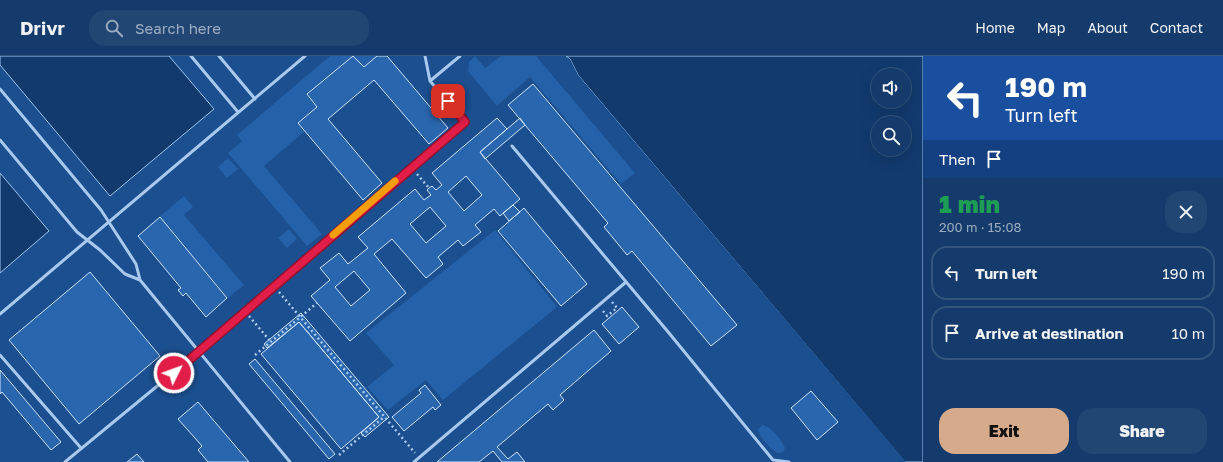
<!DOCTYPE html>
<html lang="en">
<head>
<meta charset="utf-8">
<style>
	:root { --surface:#143b6b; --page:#214673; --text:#f1f3f6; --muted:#9dadc1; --line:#33557e; --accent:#d6ab8b }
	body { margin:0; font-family:"Golos Text",sans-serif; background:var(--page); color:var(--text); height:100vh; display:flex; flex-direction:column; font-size:15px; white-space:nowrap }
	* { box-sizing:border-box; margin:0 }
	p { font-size:13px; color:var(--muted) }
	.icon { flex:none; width:22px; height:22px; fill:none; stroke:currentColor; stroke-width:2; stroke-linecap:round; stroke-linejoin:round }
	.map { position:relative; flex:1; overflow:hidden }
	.drawer { display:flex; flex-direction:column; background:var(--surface); width:300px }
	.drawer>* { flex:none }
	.hud { background:#1a4fa0; color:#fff; overflow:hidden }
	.controls { position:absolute; left:871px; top:12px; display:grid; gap:8px }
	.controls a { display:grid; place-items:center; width:40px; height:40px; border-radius:50%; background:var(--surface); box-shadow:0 4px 16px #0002,0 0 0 1px var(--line); font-size:20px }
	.pin { position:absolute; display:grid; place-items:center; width:34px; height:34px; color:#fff; margin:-17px; border-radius:8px; box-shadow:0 2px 6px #0006 }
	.me { position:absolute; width:44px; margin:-22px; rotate:48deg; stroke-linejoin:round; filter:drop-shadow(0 0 3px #0008) }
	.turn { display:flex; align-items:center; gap:14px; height:84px; padding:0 16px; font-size:18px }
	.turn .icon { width:52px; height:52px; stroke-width:2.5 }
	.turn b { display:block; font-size:28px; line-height:34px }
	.then { display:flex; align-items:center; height:38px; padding:0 16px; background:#0003; gap:8px; font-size:15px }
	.round { display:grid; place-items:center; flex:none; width:42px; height:42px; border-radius:16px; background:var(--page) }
	.summary { display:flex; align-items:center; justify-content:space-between; height:68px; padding:0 16px }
	h1 { font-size:24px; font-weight:800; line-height:30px; color:#1e9e55 }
	.button { display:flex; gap:8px; margin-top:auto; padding:8px 16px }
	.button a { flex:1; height:46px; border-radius:16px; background:var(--accent); color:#111; font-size:16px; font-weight:800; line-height:46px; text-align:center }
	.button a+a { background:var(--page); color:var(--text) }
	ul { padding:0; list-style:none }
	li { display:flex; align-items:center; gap:12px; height:54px; margin:0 8px 6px; padding:0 8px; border:2px solid var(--line); border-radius:16px }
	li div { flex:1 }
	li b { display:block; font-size:15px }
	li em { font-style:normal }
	header { display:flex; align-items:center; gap:24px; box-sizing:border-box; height:56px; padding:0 20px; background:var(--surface); border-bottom:1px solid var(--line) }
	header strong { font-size:19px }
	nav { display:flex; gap:22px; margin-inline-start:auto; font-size:14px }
	.search { width:280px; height:36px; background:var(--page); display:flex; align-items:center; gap:10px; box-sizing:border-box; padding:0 14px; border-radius:16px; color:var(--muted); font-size:15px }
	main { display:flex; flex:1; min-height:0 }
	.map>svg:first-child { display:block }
</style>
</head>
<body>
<header>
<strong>Drivr</strong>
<div class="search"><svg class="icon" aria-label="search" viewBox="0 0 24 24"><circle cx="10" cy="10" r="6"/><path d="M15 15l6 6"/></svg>Search here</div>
<nav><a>Home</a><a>Map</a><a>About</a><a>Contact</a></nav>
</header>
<main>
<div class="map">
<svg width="923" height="406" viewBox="0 0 923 406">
	<rect width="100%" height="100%" fill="#1b4f8f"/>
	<path fill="#2461a8" d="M330 0H353L307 38 317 51 298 67 305 75 264 110 322 178 307 190 228 97 242 85 237 79Z
		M354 0H377L364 11Z
		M475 0 485 12 501 0H536L635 117 621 128 530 21 497 50 468 15 469 6Z
		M228 102 238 113 227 122 218 111Z
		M184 140 193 151 184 159 244 229 228 242 159 161Z
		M289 173 297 183 287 192 278 182Z
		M495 174 557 251 443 344 426 324 388 354 367 331 394 309 366 277Z
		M762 369C770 369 782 384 785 392L783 396 778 397C771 394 760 382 758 374Z"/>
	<path fill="#123a6d" stroke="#9cc4f0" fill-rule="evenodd" d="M0 0H169L214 53 110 140 0 9Z
		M566 0H923V406H905L578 19 570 3ZM878 19H904V45H878ZM878 67H904V93H878Z
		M0 117 49 175 0 217Z"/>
	<path fill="#1b4f8f" d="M564 0 570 3 578 19 906 406H903L577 21 568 5Z"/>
	<path fill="#2a66ad" stroke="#cfe3fa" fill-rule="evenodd" d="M353 0 364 11 377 0H387L448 72 429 88 374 24 328 63 382 127 363 144 298 67 317 51 307 38Z
		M533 28 737 269 711 290 632 195 627 199 604 171 608 167 508 49Z
		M497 62 507 73 480 96 520 143 500 160 494 153 475 169 481 176 463 190 458 184 438 201 443 208 426 222 392 183 374 198 406 237 350 285 311 240 330 224 320 212 339 197 348 208 368 192 358 181 415 133 424 144 431 139 427 134 429 132 432 130 436 134 442 129 432 117ZM466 120 482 139 464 155 448 136ZM430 151 446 170 426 187 410 168ZM354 215 370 234 351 250 335 231Z
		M520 62 525 69 485 103 480 96Z
		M513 149 520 156 509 165 503 157Z
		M524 152 587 228 561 250 498 175Z
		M160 161 227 242 206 261 186 237 183 240 178 234 181 232 138 180Z
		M90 216 160 300 79 368 9 284Z
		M622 251 639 271 619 288 602 268Z
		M301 257 389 361 365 381 361 377 379 361 299 266 267 292 264 288Z
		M299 266 379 361 341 393 261 298Z
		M594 274 611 295 560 339 564 344 553 354 548 348 497 391 508 403 517 396 525 406H502L493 395 479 406H437Z
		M255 303 335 398 329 403 249 308Z
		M0 314 61 386 51 394 2 336 0 338Z
		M425 329 441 349 435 354 433 351 404 375 392 361 421 337 419 334Z
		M811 335 838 366 817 384 791 352Z
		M198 346 249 406H208L198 394 202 390 178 363Z
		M137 398 144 406H127Z"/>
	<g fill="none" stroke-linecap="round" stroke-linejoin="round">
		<path stroke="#a9c9ee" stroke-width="2.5" stroke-dasharray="2 3" stroke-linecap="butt" d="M417 118 429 132
			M279 236 415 397
			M603 255 607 260 617 252 612 246
			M249 260 271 286
			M255 299 317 247
			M339 399 384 361"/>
		<path stroke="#a9c9ee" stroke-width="3" d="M191 0 238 56
			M219 0 255 43
			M430 25 460 0
			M0 33 101 154 136 208 140 224 290 406
			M0 84 77 176 100 194 125 218 140 224
			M512 90 669 277 773 404 789 406
			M0 258 305 0
			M0 299 81 392
			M65 406 173 317 465 66 430 25 425 0
			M414 406 626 226"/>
	</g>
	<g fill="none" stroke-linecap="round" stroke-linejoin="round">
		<g stroke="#92132f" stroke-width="10">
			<path id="route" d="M174 317 465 66 448 45"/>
		</g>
		<use href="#route" stroke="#e11d48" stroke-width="7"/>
		<path stroke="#f59e0b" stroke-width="7" d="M333 179 395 125"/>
	</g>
</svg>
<div class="controls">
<a><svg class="icon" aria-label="sound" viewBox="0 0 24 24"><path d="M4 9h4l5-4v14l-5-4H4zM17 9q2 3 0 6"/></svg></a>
<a><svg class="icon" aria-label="search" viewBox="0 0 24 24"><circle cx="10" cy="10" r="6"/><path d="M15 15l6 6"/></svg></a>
</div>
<div class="pin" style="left:448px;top:45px;background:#d93025"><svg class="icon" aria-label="arrive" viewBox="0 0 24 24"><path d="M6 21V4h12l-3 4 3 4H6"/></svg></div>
<svg class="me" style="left:174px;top:317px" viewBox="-20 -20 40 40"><circle r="17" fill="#e11d48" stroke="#fff" stroke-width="3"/><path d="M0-11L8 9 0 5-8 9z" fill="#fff"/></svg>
</div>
<section class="drawer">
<div class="hud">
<div class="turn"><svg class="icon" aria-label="left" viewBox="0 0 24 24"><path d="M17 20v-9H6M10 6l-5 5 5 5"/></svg><div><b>190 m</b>Turn left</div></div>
<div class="then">Then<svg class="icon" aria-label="arrive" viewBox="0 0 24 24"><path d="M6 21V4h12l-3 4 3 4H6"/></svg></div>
</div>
<div class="summary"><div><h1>1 min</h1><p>200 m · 15:08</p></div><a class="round"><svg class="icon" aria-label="close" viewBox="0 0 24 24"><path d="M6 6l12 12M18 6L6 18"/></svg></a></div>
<ul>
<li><svg class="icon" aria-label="left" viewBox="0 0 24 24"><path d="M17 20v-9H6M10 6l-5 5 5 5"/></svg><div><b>Turn left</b></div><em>190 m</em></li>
<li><svg class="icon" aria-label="arrive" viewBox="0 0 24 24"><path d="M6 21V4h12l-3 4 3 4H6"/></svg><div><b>Arrive at destination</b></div><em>10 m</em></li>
</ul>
<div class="button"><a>Exit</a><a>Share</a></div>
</section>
</main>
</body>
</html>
